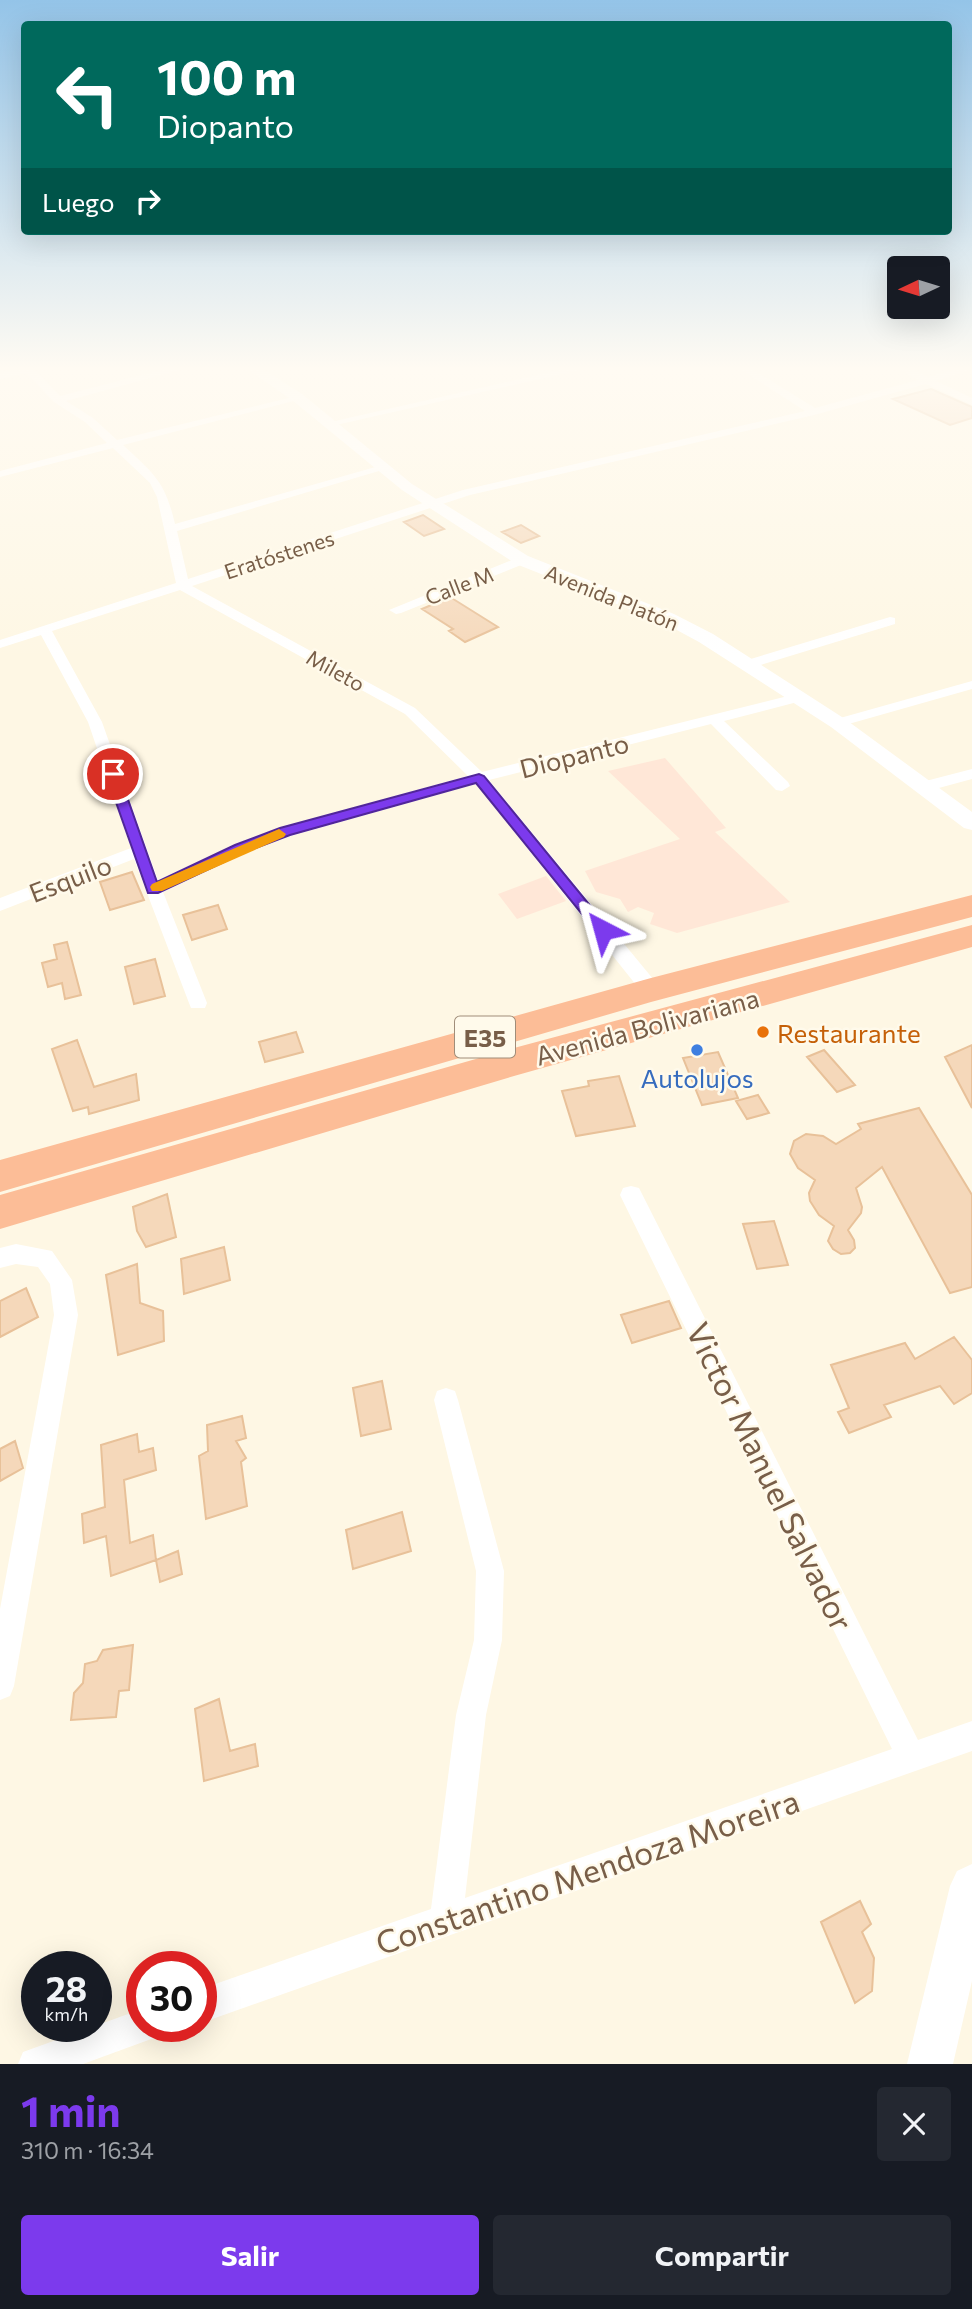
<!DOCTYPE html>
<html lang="es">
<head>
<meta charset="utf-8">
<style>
	:root { --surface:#171b24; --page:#242831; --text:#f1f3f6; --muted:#9ea1a6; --accent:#7c3aed }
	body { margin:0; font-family:Commissioner,sans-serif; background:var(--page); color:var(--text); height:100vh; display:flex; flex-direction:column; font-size:26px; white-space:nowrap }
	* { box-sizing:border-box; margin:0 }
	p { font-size:23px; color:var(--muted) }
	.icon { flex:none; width:38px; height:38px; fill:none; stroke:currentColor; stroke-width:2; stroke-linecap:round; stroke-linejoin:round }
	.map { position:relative; height:2064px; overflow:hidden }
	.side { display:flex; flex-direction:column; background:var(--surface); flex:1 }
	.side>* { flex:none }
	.hud { position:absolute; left:21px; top:21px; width:931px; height:214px; border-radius:7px; box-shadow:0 7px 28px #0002; background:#00695c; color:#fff; overflow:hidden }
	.needle { width:46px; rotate:266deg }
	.controls { position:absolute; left:887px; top:256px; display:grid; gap:14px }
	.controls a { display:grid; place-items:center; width:63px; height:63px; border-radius:7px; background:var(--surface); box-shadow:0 7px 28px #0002; font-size:35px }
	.speed { position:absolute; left:21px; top:1951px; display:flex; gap:14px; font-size:35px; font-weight:700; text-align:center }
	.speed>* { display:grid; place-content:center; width:91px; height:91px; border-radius:50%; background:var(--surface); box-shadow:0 7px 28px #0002; line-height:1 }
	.speed small { font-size:18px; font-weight:400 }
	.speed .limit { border:10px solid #d22; background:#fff; color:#111 }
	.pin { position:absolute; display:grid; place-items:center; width:60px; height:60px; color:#fff; margin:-30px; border:4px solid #fff; border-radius:50%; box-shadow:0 2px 7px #0007 }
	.me { position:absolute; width:77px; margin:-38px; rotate:321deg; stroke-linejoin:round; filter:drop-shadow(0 0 5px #0008) }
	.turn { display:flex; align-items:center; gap:24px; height:147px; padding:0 21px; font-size:32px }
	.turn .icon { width:91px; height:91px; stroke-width:2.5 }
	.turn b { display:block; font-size:49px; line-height:60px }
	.then { display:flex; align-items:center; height:66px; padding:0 21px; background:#0003; gap:14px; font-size:26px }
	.round { display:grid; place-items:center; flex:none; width:74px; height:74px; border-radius:7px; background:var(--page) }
	.headline { display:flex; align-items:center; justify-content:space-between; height:119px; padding:0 21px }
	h1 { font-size:42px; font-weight:700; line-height:52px; color:var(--accent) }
	.primary-button { display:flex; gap:14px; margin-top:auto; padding:14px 21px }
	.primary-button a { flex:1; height:80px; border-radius:7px; background:var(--accent); color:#fff; font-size:28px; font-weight:700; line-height:80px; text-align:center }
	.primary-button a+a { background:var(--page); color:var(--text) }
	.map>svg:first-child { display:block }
</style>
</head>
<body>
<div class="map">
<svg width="972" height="2064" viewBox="0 0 972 2064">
	<rect width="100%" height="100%" fill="#fef7e4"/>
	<path fill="#ffe7d7" d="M665 758 726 828 715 832 790 902 677 933 650 924 654 913 638 907 628 912 620 899 596 892 585 871 680 839 608 771Z
		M546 876 566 901 517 919 498 894Z"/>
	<path fill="#f5d8ba" stroke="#e8c199" stroke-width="2" d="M931 389 972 407V418L950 425 893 399Z
		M423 515 444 529 424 536 404 522Z
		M521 525 539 536 521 543 502 532Z
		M450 597 498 627 465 642 449 631 453 629 422 609Z
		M132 872 144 900 110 910 100 882Z
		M218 905 227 929 192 940 183 915Z
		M67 942 81 995 65 999 62 983 48 987 42 963 57 959 54 945Z
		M155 959 165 996 134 1004 125 967Z
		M296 1032 303 1052 265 1062 259 1042Z
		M77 1040 94 1087 136 1074 139 1100 89 1114 88 1107 73 1111 52 1049Z
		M972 1045V1108L945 1057Z
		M824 1050 855 1085 837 1092 807 1057Z
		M718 1052 738 1098 702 1105 683 1058Z
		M619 1076 635 1126 576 1136 562 1091 589 1086 588 1081Z
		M758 1095 769 1113 747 1119 736 1101Z
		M919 1108 972 1195V1287L950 1293 882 1167 856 1188 862 1207 861 1213 848 1230 854 1240 855 1248 850 1253 841 1254 833 1249 828 1241 834 1226 819 1215 810 1201 809 1193 815 1180 798 1168 790 1154 794 1141 806 1134 823 1136 836 1144 861 1129 858 1124Z
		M167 1194 176 1237 146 1247 137 1231 133 1207Z
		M774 1221 788 1265 757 1269 743 1224Z
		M224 1247 230 1280 184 1294 181 1259Z
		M137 1264 140 1303 163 1311 164 1341 118 1355 106 1275Z
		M26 1288 38 1317 0 1337V1301Z
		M669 1301 681 1328 632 1343 621 1315Z
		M954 1337 972 1360V1393L954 1404 940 1386 884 1405 891 1417 849 1433 838 1412 849 1408 831 1365 905 1343 915 1359Z
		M382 1381 391 1429 361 1436 353 1388Z
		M242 1416 246 1438 236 1441 246 1458 241 1462 247 1506 206 1519 199 1456 208 1451 207 1425Z
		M137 1434 139 1452 153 1448 156 1470 124 1480 130 1543 153 1535 156 1560 111 1576 106 1536 84 1543 82 1514 105 1507 101 1445Z
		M15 1441 23 1468 0 1481V1449Z
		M402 1512 411 1551 353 1569 346 1530Z
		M178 1551 182 1574 160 1582 156 1560Z
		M133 1645 129 1690 119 1691 116 1717 71 1720 74 1693 83 1683 85 1664 97 1661 103 1650Z
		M219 1699 230 1751 255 1744 258 1766 204 1781 195 1709Z
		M860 1901 871 1924 862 1932 874 1958 872 1991 855 2003 821 1922Z"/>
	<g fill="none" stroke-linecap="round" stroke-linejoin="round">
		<path fill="#fff" fill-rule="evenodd" d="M18 369H34L60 396 165 369H183L66 401 93 418 117 440 301 395V399L123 445C154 474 165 481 175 524L379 466 389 468 177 531 188 579 463 490 805 411 740 369H752L815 408 918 380 899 369H913L928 377 956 369H972L936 381 972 398V405L926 384 814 415 470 495 192 586 415 708 482 772 800 693 807 697 805 700 724 721 788 782 790 786 782 791 776 790 711 724 489 780 658 985 660 990 658 995H644L476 784 291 836 246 853 163 892 207 1003 205 1008H191L189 1003 134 859 0 911V898L131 848 88 722 41 635 0 648V640L176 583 157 497 150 483 113 448 0 477V471L107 443 85 422 54 402 27 373 0 379V373ZM180 590 405 714 468 776 279 828 234 845 158 880 102 722 52 631Z
			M564 369H584L327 427 322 424Z
			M522 556 528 560 526 563 401 613 396 614 389 610Z
			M890 617 895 618V624L754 667 749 668 742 664 744 661Z
			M972 681V689L838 727 831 723 833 720Z
			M972 769V779L924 792 916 787 918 783Z
			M631 1186 639 1188 918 1740 972 1721V1751L201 2023V1989L431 1909 456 1715 474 1640 476 1571 434 1400 437 1391 446 1388 455 1391 458 1400 504 1571 502 1640 486 1715 465 1898 892 1749 620 1195 623 1188Z
			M16 1244 52 1251 72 1280 78 1315 14 1686 10 1696 0 1700V1609L54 1315 50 1284 38 1267 16 1264 0 1268V1248Z
			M142 2009V2026H159L154 2038 83 2064H18L23 2052Z"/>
		<path fill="#fff" fill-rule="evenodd" d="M247 369H263L302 394 412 484 528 556 674 614 713 634 845 719 972 812V830L964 828 831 727 699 642 662 622 516 564 402 490 292 400Z
			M972 1864V1981L953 2064H907L950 1886 957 1871Z"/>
		<path fill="#fcbd97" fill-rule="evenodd" d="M972 895V917L651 1002 0 1192V1160L651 978Z
			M972 925V947L514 1076 0 1229V1195L514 1048Z"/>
	</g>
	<linearGradient id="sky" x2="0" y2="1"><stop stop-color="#94c4e8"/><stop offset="0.56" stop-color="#fffbf3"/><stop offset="1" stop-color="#fffbf3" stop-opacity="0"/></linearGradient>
	<rect width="972" height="658" fill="url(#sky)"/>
	<path fill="#7c3aed" stroke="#51269a" stroke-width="2" d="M113 770 119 774 157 882 235 845 280 828 479 774 484 776 610 930 603 936 598 934 476 783 290 835 245 852 158 893H148L106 774Z"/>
	<path fill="#f59e0b" d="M279 829 286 834 284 837 162 891H152L150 887 152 884Z"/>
	<circle fill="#e8710a" stroke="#fffaeb" stroke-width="2.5" cx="763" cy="1032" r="7"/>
	<circle fill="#3f7fe0" stroke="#fffaeb" stroke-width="2.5" cx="697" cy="1050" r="7"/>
	<g text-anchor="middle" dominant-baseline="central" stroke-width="5" stroke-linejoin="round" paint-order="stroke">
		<g font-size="21" fill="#785e48" stroke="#fffaeb">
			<text transform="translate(279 554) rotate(-18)">Eratóstenes</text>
			<text transform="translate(459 585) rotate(-21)">Calle M</text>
			<text transform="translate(612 597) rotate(22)">Avenida Platón</text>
			<text transform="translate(336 670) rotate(29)">Mileto</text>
		</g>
		<rect fill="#fffaeb" stroke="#a08d79" stroke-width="2" x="455" y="1016.5" width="60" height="41" rx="5"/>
		<g font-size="24" font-weight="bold" fill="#785e48">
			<text x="485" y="1037">E35</text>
		</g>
		<g font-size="26" fill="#785e48" stroke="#fffaeb">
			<text transform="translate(574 755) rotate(-14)">Diopanto</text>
			<text transform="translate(70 878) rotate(-21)">Esquilo</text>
			<text transform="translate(647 1026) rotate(-15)">Avenida Bolivariana</text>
		</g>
		<g font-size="26" fill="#c56008" stroke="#fffaeb" text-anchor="start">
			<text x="777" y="1032">Restaurante</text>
		</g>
		<g font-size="26" fill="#366cbe" stroke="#fffaeb">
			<text x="697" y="1077">Autolujos</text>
		</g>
		<g font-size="32" fill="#785e48" stroke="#fffaeb">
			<text transform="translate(771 1476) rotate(64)">Victor Manuel Salvador</text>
			<text transform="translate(587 1871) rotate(-19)">Constantino Mendoza Moreira</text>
		</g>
	</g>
</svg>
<div class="controls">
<a><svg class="needle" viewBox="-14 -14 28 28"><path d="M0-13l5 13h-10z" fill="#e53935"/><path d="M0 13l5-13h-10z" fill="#9ea1a6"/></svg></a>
</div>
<div class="speed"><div>28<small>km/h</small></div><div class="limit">30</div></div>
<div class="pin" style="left:113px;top:774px;background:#d93025"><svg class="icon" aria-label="arrive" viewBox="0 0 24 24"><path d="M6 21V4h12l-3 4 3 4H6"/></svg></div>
<svg class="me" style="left:603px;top:930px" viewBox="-20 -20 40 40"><path d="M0-17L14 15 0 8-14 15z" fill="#7c3aed" stroke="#fff" stroke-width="4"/></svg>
<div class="hud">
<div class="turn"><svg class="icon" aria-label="left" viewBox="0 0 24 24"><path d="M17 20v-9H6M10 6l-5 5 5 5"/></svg><div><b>100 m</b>Diopanto</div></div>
<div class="then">Luego<svg class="icon" aria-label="right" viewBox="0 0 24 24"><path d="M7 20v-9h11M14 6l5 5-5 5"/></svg></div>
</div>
</div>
<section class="side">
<div class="headline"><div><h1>1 min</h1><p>310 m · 16:34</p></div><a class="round"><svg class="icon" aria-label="close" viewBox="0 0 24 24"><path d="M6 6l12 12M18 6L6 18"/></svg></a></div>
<div class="primary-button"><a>Salir</a><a>Compartir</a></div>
</section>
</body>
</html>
